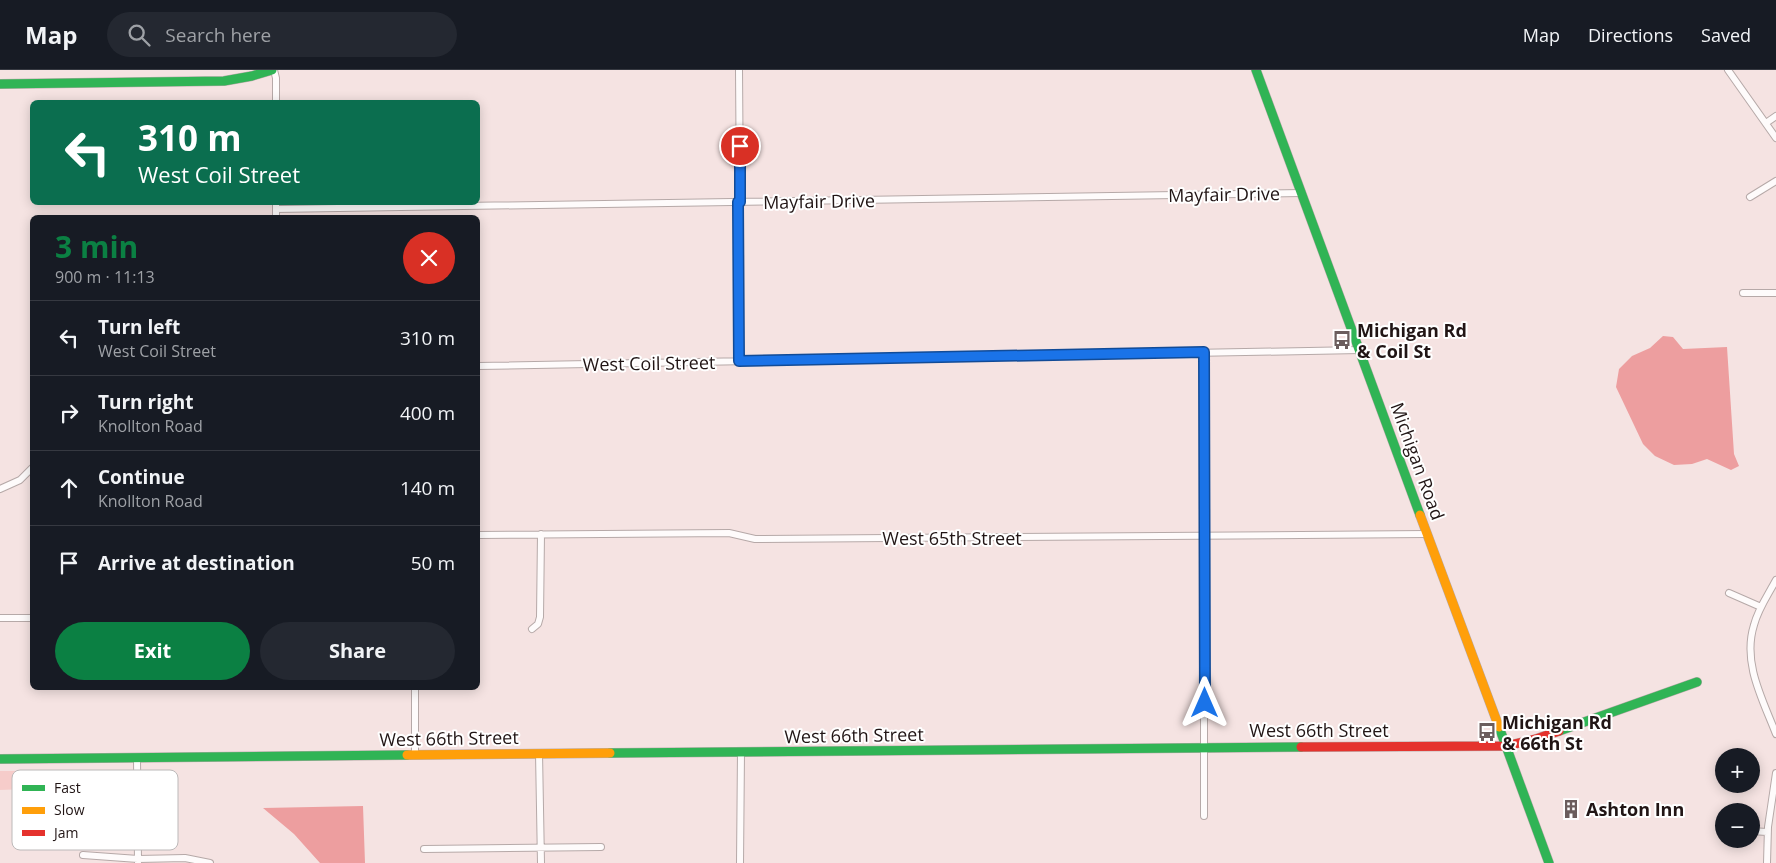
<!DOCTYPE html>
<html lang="en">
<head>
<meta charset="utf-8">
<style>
	:root { --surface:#171b24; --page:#242831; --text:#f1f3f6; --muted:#9ea1a6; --line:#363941; --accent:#0b8043 }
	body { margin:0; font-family:"Open Sans",sans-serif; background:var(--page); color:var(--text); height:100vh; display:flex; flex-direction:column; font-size:19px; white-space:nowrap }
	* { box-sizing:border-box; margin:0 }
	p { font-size:16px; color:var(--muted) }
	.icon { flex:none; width:28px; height:28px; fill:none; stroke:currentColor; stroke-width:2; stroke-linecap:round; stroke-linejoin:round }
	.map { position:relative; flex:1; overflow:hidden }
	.details { position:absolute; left:30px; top:145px; width:450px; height:475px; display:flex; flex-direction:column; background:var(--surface); border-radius:8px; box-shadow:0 2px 12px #0003 }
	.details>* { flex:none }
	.guide { position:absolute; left:30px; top:30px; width:450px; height:105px; border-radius:8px; box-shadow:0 2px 12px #0003; background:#0b6e4f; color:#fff; overflow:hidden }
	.buttons { position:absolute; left:1715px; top:678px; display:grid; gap:10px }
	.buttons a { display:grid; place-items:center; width:45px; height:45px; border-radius:50%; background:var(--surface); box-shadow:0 2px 12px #0003; font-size:25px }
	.pin { position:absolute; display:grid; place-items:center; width:42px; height:42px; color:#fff; margin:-21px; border:2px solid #fff; border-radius:50%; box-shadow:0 1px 5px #0007 }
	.me { position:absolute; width:55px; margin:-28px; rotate:0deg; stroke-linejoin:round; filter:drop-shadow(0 0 4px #0008) }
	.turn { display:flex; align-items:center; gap:18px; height:105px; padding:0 25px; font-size:22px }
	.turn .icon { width:65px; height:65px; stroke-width:2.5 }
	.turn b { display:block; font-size:35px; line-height:42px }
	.round { display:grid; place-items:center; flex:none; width:52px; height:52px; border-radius:26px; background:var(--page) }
	.overview { display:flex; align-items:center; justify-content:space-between; height:85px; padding:0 25px }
	h1 { font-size:30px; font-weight:700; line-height:38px; color:var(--accent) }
	.action { display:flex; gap:10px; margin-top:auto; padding:10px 25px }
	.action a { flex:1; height:58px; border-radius:30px; background:var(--accent); color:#fff; font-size:20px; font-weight:700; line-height:58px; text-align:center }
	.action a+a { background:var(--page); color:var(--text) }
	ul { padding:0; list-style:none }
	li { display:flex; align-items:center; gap:15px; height:75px; padding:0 25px; border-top:1px solid var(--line) }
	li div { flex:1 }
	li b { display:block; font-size:19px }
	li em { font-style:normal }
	header { display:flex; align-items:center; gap:30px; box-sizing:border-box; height:70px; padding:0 25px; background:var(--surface); border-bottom:1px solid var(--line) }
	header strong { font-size:24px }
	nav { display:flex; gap:28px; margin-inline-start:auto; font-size:18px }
	.search { width:350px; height:45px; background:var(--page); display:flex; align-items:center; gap:12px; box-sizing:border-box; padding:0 18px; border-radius:28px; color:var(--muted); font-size:19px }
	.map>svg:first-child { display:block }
</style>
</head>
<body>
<header>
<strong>Map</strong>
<div class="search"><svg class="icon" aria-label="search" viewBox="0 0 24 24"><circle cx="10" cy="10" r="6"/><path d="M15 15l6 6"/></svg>Search here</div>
<nav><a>Map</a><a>Directions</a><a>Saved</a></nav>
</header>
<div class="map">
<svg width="1776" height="793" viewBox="0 0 1776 793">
	<rect width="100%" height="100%" fill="#f5e3e2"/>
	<path fill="#f6ccca" d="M0 701H21L25 719 0 720Z"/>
	<path fill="#ed9e9f" d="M1663 266 1673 267 1683 279 1727 277 1734 384 1739 396 1731 400 1707 389 1692 394 1674 395 1655 386 1643 374 1616 317 1619 299 1632 286 1650 278Z
		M363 736 365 793H320L294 764 263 738Z"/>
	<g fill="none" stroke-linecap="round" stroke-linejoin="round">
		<g stroke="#b6a9a8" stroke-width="8">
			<path id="street" d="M274 0 276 8V32
				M739 0 740 132
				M1728 0 1776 68
				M1766 53 1776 46
				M1750 127 1776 111
				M738 132 739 291
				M276 139 1302 123
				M276 148V132
				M1743 223H1776
				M478 296 1360 280
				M0 419 20 410 32 398
				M478 465 729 463 755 469 1427 464
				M1776 510C1768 525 1758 539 1754 555 1742 593 1763 630 1776 664
				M1729 523 1761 537
				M0 548H32
				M532 559 538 554 540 547 541 464
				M539 683 541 793
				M415 684V618
				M137 689 138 792
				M1204 746V282
				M1722 759H1724
				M1751 761 1767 762
				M424 779 601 777
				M83 785 138 789 185 788 210 793
				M740 793 741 682
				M1767 793 1768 757 1776 703"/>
		</g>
		<g stroke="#b6a9a8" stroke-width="10">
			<path id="fast" d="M1256 0 1420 445
				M0 14 224 11 252 6 272 0
				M1499 657 1549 793
				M1559 661 1697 612
				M610 683 1301 677
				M0 689 407 685"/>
		</g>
		<g stroke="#b6a9a8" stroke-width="10">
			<path id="slow" d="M1420 445 1499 657
				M407 685 610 683"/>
		</g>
		<g stroke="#b6a9a8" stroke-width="10">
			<path id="jam" d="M1301 677 1506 676 1536 669 1559 661"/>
		</g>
		<use href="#street" stroke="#fefbfb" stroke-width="6"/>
		<use href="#fast" stroke="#30b455" stroke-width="9"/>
		<use href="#slow" stroke="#ff9f0a" stroke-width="9"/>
		<use href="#jam" stroke="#e5322d" stroke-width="9"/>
	</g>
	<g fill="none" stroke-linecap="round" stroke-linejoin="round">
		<g stroke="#114b97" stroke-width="12">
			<path id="route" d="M740 76V132H738L739 291 1204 282 1205 633"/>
		</g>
		<use href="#route" stroke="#1a73e8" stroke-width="9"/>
	</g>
	<defs>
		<g id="bus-bare" transform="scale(1.5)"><path d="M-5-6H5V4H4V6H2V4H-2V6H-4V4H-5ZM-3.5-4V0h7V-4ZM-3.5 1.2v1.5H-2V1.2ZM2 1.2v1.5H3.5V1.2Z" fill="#6b5d5d" stroke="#fff" stroke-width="2.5" paint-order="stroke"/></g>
		<g id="building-bare" transform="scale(1.5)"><path d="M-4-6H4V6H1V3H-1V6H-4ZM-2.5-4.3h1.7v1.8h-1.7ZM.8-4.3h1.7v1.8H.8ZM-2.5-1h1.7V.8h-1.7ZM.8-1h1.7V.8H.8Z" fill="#6b5d5d" stroke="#fff" stroke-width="2.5" paint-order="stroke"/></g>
	</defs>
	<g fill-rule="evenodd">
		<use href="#bus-bare" x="1342" y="270"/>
		<use href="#bus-bare" x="1487" y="662"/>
		<use href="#building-bare" x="1571" y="739"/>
	</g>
	<g text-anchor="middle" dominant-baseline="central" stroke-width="4" stroke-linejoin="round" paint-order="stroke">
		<g font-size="18" fill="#211515" stroke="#fff">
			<text transform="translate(1224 124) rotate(-1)">Mayfair Drive</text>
			<text transform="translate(819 131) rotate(-1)">Mayfair Drive</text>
			<text transform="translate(649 293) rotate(-1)">West Coil Street</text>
			<text transform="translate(1418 391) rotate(70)">Michigan Road</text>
			<text x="952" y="468">West 65th Street</text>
			<text x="1319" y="660">West 66th Street</text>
			<text transform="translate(854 665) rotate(-1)">West 66th Street</text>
			<text transform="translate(449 668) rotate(-1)">West 66th Street</text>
		</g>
		<g font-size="18" font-weight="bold" fill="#211515" stroke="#fff" text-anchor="start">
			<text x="1357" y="260">Michigan Rd<tspan x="1357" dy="21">&amp; Coil St</tspan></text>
			<text x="1502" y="652">Michigan Rd<tspan x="1502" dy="21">&amp; 66th St</tspan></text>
			<text x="1586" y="739">Ashton Inn</text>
		</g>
	</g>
	<rect x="12" y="700" width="166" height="80" rx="8" fill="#fff" stroke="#bcb9b9" stroke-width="1"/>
	<rect x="22" y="715" width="23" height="6" fill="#30b455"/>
	<rect x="22" y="737" width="23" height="7" fill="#ff9f0a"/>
	<rect x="22" y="760" width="23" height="6" fill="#e5322d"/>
	<g font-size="14" fill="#211515">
		<text x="54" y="723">Fast</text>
		<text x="54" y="745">Slow</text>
		<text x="54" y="768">Jam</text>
	</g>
</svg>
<div class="buttons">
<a>+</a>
<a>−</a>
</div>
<div class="pin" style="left:740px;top:76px;background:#d93025"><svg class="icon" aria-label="arrive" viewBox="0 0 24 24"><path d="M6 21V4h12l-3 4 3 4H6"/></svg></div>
<svg class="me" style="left:1205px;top:633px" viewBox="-20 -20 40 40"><path d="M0-17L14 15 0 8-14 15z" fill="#1a73e8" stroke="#fff" stroke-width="4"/></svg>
<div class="guide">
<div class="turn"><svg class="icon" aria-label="left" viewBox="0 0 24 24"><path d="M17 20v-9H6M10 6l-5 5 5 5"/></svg><div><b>310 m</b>West Coil Street</div></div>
</div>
<section class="details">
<div class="overview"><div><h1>3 min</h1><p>900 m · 11:13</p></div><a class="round" style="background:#d93025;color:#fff"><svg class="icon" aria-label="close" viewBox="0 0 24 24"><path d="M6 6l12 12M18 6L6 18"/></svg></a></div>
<ul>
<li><svg class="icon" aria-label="left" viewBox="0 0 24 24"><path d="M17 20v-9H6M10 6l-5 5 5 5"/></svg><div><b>Turn left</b><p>West Coil Street</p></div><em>310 m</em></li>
<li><svg class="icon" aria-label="right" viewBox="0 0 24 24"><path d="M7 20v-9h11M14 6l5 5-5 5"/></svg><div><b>Turn right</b><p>Knollton Road</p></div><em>400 m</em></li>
<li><svg class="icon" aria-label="ahead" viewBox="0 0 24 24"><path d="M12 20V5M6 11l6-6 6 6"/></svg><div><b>Continue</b><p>Knollton Road</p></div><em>140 m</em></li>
<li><svg class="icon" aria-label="arrive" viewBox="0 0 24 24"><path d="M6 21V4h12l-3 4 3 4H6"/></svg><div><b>Arrive at destination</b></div><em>50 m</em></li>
</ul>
<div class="action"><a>Exit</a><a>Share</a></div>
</section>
</div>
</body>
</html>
